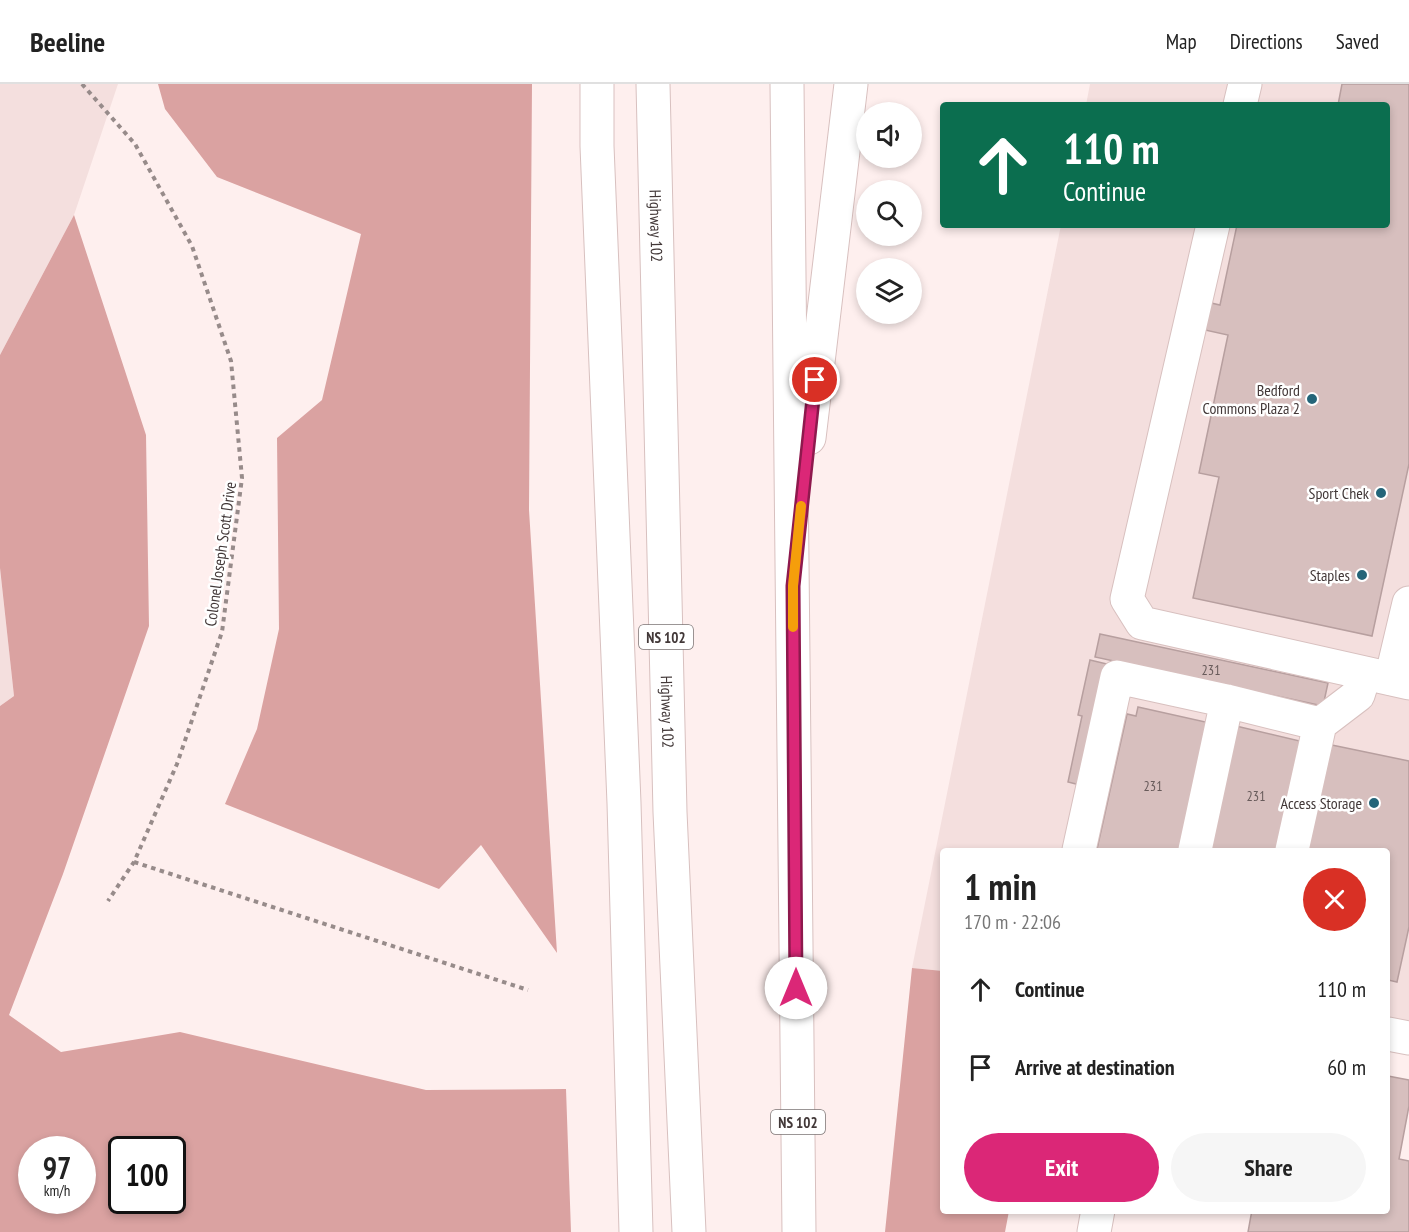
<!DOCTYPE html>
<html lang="en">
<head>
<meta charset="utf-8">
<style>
	:root { --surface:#fff; --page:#f6f6f6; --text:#222; --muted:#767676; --line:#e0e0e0; --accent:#db2777 }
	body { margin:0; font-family:"PT Sans Narrow",sans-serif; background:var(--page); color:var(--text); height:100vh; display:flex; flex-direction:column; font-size:22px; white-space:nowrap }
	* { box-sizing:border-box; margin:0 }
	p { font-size:20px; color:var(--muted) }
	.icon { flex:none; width:33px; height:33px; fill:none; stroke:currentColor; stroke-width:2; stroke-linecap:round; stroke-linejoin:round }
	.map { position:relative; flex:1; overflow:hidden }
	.details { position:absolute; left:940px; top:764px; width:450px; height:366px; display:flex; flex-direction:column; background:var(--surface); border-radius:6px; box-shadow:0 3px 9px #0003 }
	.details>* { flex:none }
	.guide { position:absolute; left:940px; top:18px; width:450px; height:126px; border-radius:6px; box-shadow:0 3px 9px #0003; background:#0b6e4f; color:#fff; overflow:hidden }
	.controls { position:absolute; left:856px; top:18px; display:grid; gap:12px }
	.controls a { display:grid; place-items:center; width:66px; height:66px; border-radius:50%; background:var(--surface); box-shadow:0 3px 9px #0003; font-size:30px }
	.speed { position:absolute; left:18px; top:1052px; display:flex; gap:12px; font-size:30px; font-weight:700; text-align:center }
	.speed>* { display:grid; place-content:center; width:78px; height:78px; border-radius:50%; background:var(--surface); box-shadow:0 3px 9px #0003; line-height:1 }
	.speed small { font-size:15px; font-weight:400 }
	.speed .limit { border:3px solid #111; border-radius:9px; background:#fff; color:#111 }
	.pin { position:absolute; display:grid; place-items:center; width:51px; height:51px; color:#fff; margin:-26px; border:3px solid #fff; border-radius:50%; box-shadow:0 2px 6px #0007 }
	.me { position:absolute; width:66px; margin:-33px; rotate:0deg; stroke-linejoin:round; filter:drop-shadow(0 0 4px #0008) }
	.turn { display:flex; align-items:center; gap:21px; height:126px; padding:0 24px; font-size:27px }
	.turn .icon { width:78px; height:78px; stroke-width:2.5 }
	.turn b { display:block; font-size:42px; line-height:51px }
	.round { display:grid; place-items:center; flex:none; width:63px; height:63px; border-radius:32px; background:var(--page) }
	.summary { display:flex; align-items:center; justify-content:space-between; height:102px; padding:0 24px }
	h1 { font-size:36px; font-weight:700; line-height:45px }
	.button { display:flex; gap:12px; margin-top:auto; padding:12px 24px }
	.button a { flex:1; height:69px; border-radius:36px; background:var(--accent); color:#fff; font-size:24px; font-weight:700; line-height:69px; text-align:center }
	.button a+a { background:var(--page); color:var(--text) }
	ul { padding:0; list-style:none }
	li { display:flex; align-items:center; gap:18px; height:78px; padding:0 24px }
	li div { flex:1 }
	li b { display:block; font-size:22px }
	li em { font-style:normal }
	header { display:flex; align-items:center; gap:36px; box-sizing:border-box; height:84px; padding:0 30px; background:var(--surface); border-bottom:2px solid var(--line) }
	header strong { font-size:28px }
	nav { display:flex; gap:33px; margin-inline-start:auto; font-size:21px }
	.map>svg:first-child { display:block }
</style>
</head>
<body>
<header>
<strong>Beeline</strong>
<nav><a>Map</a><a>Directions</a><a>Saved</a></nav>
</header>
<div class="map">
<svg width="1409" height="1148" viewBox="0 0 1409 1148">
	<rect width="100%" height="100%" fill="#feefee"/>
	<path fill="#f4dfde" d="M0 0H118L74 131 0 271Z
		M1090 0H1409V963L1388 959V766H944L943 887 912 884 1061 141H1388V21H1086Z
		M0 485 14 612 0 622Z"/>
	<path fill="#daa2a1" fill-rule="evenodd" d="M158 0H532L529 426 557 869 481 761 439 805 225 720 257 645 279 545 277 354 322 316 361 150 217 93 165 25Z
		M74 131 146 351 149 542 63 790 9 931 61 968 180 948 426 1006 566 1005 571 1148H0V622L14 612 0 484V271ZM32 1065H82V1116H32ZM122 1065H172V1116H122Z
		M912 884 943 887 944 1126 1009 1127 1005 1148H885Z"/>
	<path fill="#d7bfbe" stroke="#b79f9f" stroke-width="1.5" d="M1342 0H1409V380L1372 552 1193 514 1219 393 1199 389 1228 251 1205 246 1211 219 1220 221 1237 141H1388V21H1338Z
		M1100 550 1328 599 1323 622 1095 573Z
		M1090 576 1107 580 1080 701 1068 698 1082 632 1078 631Z
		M1138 623 1210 639 1181 766 1097 765 1127 630 1136 632Z
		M1236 642 1304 658 1281 766H1208Z
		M1327 660 1409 677V843L1397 898 1388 896V766H1304Z
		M1388 992 1409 996V1022L1399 1075 1409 1077V1148H1248L1252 1126H1388Z"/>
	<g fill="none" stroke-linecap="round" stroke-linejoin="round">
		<g stroke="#d8c0bf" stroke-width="35">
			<path id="minor" d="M1240 21 1245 0
				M1213 141 1127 515 1142 539 1409 599
				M1391 595 1409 519
				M1320 640 1358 611 1365 589
				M1079 766 1117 593 1227 617 1320 640 1292 766
				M1195 766 1227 617
				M1388 950 1409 954
				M1094 1148 1098 1126"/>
		</g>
		<g stroke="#d8c0bf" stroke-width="35">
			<g id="highway">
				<path d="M597 0V62L624 719 636 1148"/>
				<path id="s1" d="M653 0 670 728 689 1148"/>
				<path d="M787 0 799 1148"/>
				<path d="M809 354 851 0"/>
			</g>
		</g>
		<path stroke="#978b8a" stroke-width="4" stroke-dasharray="4.5 4.5" stroke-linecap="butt" d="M82 0 135 60 192 162 231 277 242 394 222 548 177 680 134 778 108 817
			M134 778 528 906"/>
		<use href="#minor" stroke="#fff" stroke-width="33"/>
		<use href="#highway" stroke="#fff" stroke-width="33"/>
	</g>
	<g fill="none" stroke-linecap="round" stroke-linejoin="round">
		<g stroke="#8e194d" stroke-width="15">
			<path id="route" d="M796 904 793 502 815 296"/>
		</g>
		<use href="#route" stroke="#db2777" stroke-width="10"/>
		<path stroke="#f59e0b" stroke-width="10" d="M793 543V502L801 422"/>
	</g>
	<g fill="#246579" stroke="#fff" stroke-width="2">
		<circle cx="1312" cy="315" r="6"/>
		<circle cx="1381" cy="409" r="6"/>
		<circle cx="1362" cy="491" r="6"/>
		<circle cx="1374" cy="719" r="6"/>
	</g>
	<g text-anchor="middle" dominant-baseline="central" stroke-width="5" stroke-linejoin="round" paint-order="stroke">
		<g font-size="14" fill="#675a5a">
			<text x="1211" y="586">231</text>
			<text x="1153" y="702">231</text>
			<text x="1256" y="712">231</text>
		</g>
		<g fill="#fff" stroke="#7b7474" stroke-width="1.5">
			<rect x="639" y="541" width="54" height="24" rx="4.5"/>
			<rect x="771" y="1026" width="54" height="24" rx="4.5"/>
		</g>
		<g font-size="15" font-weight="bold" fill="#423838">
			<text x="666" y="553">NS 102</text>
			<text x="798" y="1038">NS 102</text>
		</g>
		<g font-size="16" fill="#423838" stroke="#fff">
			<text stroke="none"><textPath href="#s1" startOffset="142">Highway 102</textPath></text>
			<text transform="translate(220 470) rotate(-82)">Colonel Joseph Scott Drive</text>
			<text stroke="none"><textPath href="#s1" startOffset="628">Highway 102</textPath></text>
		</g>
		<g font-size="16" fill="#423838" stroke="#fff" text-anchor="end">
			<text x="1300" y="306">Bedford<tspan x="1300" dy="18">Commons Plaza 2</tspan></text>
			<text x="1369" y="409">Sport Chek</text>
			<text x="1350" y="491">Staples</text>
			<text x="1362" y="719">Access Storage</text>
		</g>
	</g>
</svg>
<div class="controls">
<a><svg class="icon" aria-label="sound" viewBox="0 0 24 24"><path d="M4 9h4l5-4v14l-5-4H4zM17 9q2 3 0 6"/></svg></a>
<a><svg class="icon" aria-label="search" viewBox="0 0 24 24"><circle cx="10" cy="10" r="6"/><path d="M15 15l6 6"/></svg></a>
<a><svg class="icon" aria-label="layers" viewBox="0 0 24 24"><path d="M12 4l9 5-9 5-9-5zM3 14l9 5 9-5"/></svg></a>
</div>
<div class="speed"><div>97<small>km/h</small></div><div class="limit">100</div></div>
<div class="pin" style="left:815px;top:296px;background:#d93025"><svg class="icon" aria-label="arrive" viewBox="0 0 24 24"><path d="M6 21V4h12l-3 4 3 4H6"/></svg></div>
<svg class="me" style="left:796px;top:904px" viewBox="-20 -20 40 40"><circle r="19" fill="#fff"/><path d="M0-13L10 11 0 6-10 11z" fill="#db2777"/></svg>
<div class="guide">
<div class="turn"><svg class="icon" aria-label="ahead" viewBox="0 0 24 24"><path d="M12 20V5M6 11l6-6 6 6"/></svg><div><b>110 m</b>Continue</div></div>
</div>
<section class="details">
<div class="summary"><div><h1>1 min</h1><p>170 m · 22:06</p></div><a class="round" style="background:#d93025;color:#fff"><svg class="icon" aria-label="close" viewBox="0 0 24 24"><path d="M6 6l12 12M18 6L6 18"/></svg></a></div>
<ul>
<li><svg class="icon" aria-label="ahead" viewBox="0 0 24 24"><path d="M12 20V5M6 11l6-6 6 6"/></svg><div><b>Continue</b></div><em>110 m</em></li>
<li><svg class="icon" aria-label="arrive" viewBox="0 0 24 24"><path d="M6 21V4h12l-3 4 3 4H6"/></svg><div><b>Arrive at destination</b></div><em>60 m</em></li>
</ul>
<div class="button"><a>Exit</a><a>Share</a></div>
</section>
</div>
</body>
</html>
